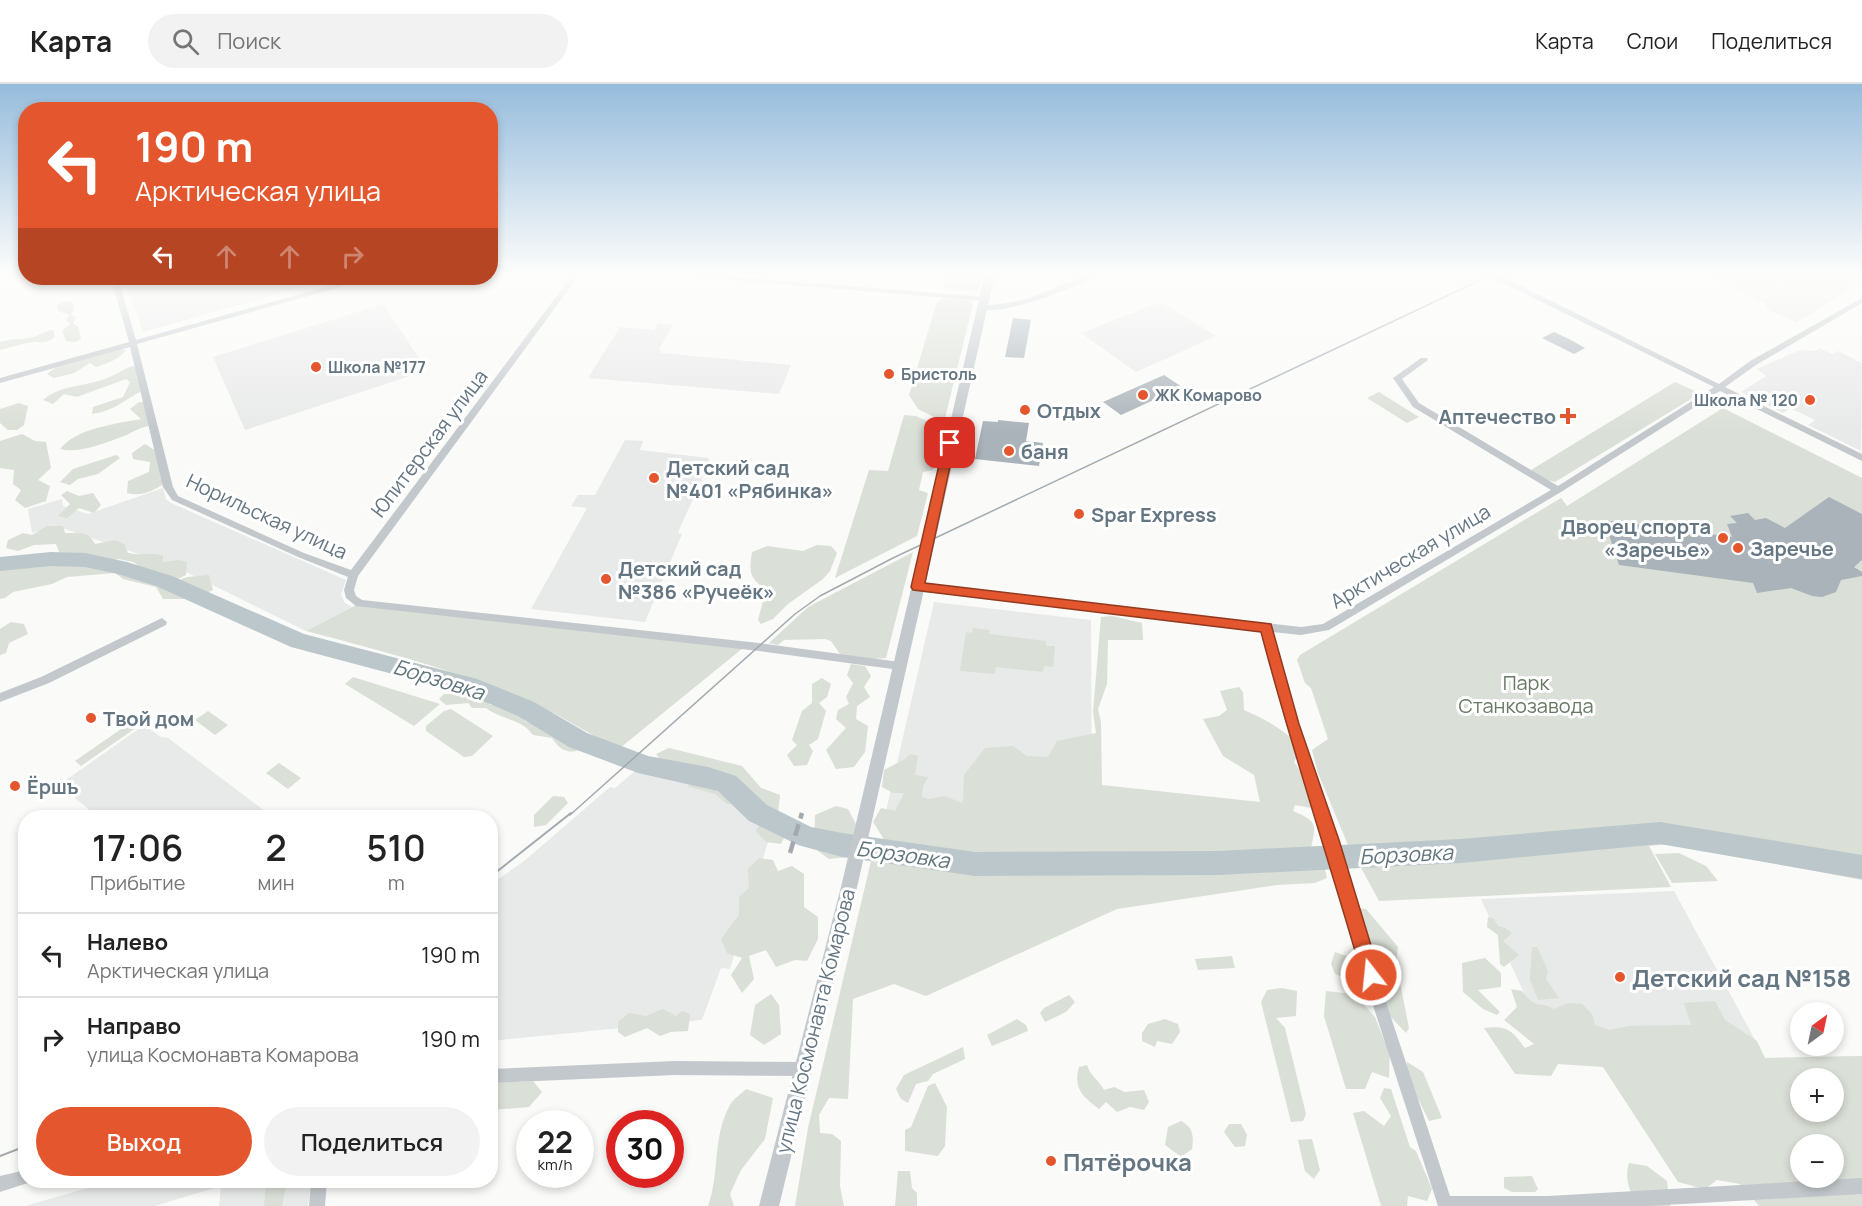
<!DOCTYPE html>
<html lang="ru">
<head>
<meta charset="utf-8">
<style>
	:root { --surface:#fff; --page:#f2f2f2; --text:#222; --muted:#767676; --line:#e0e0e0; --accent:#e4572e }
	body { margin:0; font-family:Manrope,sans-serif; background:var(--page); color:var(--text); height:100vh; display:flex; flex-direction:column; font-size:22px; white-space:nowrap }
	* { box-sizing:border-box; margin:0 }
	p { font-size:20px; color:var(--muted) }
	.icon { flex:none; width:33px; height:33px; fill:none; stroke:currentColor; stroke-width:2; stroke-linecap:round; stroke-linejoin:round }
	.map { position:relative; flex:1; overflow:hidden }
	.side { position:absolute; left:18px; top:726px; width:480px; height:378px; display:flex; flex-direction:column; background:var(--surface); border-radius:24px; box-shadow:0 3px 9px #0003 }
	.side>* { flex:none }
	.banner { position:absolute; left:18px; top:18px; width:480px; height:183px; border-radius:24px; box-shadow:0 3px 9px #0003; background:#e4572e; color:#fff; overflow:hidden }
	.needle { width:39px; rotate:33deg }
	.fabs { position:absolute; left:1790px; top:918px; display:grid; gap:12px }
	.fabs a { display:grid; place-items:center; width:54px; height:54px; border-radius:50%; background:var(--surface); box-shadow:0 3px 9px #0003; font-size:30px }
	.speed { position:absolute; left:516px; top:1026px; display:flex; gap:12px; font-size:30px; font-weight:700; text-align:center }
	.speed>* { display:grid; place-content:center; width:78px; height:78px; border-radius:50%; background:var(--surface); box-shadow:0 3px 9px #0003; line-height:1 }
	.speed small { font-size:15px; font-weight:400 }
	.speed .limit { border:9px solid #d22; background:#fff; color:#111 }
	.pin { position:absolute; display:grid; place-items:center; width:51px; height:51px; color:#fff; margin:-26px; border-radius:12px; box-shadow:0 3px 9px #0006 }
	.me { position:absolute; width:66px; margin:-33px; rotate:344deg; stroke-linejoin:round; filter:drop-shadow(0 0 4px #0008) }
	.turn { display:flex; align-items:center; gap:21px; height:126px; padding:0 18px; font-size:27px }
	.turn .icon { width:78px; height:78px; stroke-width:2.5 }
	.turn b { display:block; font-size:42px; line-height:51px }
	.lanes { display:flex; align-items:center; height:57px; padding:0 18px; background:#0003; justify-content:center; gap:30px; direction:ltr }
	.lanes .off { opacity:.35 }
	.eta { display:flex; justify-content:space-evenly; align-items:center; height:102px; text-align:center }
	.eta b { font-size:36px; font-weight:600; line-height:42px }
	.cta { display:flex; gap:12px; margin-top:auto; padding:12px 18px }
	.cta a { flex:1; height:69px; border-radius:36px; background:var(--accent); color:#fff; font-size:24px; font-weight:600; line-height:69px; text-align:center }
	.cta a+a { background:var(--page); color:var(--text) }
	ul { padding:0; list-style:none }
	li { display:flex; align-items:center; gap:18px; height:84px; padding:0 18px; border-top:2px solid var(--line) }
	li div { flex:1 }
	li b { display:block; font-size:22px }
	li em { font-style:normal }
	header { display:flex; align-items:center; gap:36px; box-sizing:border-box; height:84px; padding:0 30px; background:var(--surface); border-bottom:2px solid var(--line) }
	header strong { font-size:28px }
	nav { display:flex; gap:33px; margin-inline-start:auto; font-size:21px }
	.search { width:420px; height:54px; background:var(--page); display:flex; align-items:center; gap:15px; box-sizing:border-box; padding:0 21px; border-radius:33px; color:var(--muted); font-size:22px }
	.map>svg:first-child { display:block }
</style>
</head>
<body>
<header>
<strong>Карта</strong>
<div class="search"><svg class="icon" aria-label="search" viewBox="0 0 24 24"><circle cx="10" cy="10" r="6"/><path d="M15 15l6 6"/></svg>Поиск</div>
<nav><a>Карта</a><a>Слои</a><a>Поделиться</a></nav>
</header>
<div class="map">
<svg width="1862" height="1122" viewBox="0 0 1862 1122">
	<rect width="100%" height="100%" fill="#fafaf8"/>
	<path fill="#e8e9e9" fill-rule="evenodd" d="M1719 190H1862V198L1797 238 1770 227 1764 219 1710 194Z
		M124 194H334L143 248Z
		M1161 218 1216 252 1136 288 1081 249Z
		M383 220 419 274 407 293 245 346 213 273Z
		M658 239 673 241 659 265 662 269 791 281 779 310 588 294 620 243 654 246Z
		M1819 264 1832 270 1838 267 1862 279 1861 367 1808 341 1815 336 1790 324 1783 329 1741 308 1766 292 1757 285 1800 266 1815 267Z
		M625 356 643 357 640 366 708 374 710 377 680 444 678 449 682 450 645 538 531 525 587 424 571 422 578 411H595Z
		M163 404 166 415 171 419 346 496 341 511 345 519 352 523 306 547 174 482 56 442 32 449 28 425 62 415 63 422 88 430Z
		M934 518 1091 536 1092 733 883 740Z
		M147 639 150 645 161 653 168 654 273 733H98L59 701Z
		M635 687 707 700 725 709 748 735 772 745 730 885 721 884 702 936 491 957V800L523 778 610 703 615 704Z
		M1674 807 1765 974 1862 972 1833 1060H1800L1620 963 1550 966 1481 815ZM1800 994H1833V1028H1800Z
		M112 1097H311L308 1122H219L221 1102 155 1122H25Z"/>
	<path fill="#dadfd7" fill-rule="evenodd" d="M947 190H982L978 207 942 206Z
		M943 214 970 216 973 220 944 338 918 325 909 311 937 218Z
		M66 217 73 219 74 227 71 230 76 234 73 239 78 243 81 255 75 258 66 257 62 247 70 240 66 236 69 231 58 227 57 221Z
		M53 246 55 253C43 262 41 256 28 259 19 260 9 264 0 266V258C11 255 19 255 29 254 37 253 44 247 53 246Z
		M118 265 126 266C120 275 106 280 96 283L90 279 74 289 54 294 47 290 55 284Z
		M135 282 142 307C122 317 114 327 92 330L93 323 123 313 130 298 126 295 77 313 64 310 53 320 43 316C62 299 92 303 114 291 123 287 125 283 135 282Z
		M1675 298 1697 308 1691 315 1555 398 1543 395 1531 386Z
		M1379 308 1419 333 1407 339 1367 314Z
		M139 318H150V342C139 343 134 348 124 352 105 359 79 370 60 365 77 344 115 340 141 335L130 325Z
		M19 319 28 322 24 341 17 346H8L0 339V325Z
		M1723 324 1862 394V796L1671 760 1649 762 1671 803 1379 817 1358 778 1352 761H1348L1318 689 1312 666 1328 655 1311 604 1305 599 1297 576 1300 571 1561 414 1567 422Z
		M904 331 916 332 936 341 929 375 935 377 933 386 923 388 919 406 928 409 917 452 835 494 869 386 888 387Z
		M22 350 35 357 46 358 51 384 38 396 50 402 46 417 25 424 15 416 21 406 13 400 14 386 0 384V357Z
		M145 360 158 368 165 399C153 407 141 413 127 409L128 397 149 388 150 378 133 375 132 369Z
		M116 371 120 374 98 390 78 395 70 401 60 398 73 385Z
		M67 407 79 412 93 409 101 421 94 429 79 424 67 434 58 432 70 420 61 411Z
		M47 442H63L65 449C79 449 89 447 95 460L115 456 124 460 128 469C140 472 153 468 163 472V478L178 476 187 478 186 491 172 498 151 490 133 478 119 475 99 478 76 471 60 470 56 460 34 461 18 467 6 464 8 456 23 449 32 451Z
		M817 461 831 462 837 469 830 487 823 495 788 520 773 535 761 540 758 536 766 506C749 493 749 489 752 468L767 462 803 467Z
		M913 468 886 574 873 575 840 570 831 557 825 555 784 556 778 561 769 559 808 523Z
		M50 478 87 479 94 482 118 484 134 489 138 493 154 495 167 501 187 493 209 491 213 506 194 515H163L156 503 123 495 115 489 67 493 52 500 13 508 5 514 0 515V482H25Z
		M360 519 743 564 620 664C589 651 561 631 530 618 458 586 382 567 306 547Z
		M1112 532 1142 539 1143 556H1108L1107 600 1098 625 1101 638 1102 701 1260 718 1254 691 1223 672 1203 635 1219 632 1227 626 1220 607 1239 603 1243 608 1244 626C1260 633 1276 641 1290 653 1294 657 1295 665 1298 670L1294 678 1309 700 1316 720 1311 724 1295 721 1293 727C1322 739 1314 742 1310 771L1319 781 1323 777 1327 794 1315 799 1277 801 1117 825 926 912 894 900 853 915 848 1015 829 1014 819 1031 820 1049 832 1050 841 1057 840 1102 844 1122H795L808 1044 871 777 882 773 887 760 873 738 881 724 895 727 904 709H893L882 703 884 686 905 675 910 670 918 672 915 691 928 693 923 702 922 713 929 715 944 712 963 719 964 691 985 664 1013 662 1027 672 1048 673 1057 657 1096 649 1093 628 1101 533Z
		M11 538 24 540 28 550 9 559 6 569 0 571V545Z
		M973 544 989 546V550L1046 557V562H1055L1053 583 1044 582 1043 588 996 583 995 590 960 587 966 548 972 549Z
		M851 580 865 582 871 592 864 603 870 613 857 622 856 635 868 642 865 668 854 683 836 685 826 666 846 644 836 635 838 626 849 620 846 613 853 599 847 591Z
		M353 593 440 620 414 642 345 600Z
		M822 594 831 600 827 613 819 619 826 627 818 655 809 661 813 667 807 681 794 682 787 671 797 661 792 656 802 627 812 619V600Z
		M444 610H464L470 616 483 613 490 621C503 620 519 626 526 638L533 636 549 643 554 652C564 655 573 656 577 667 564 669 559 664 552 654L533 651C522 635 502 636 486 624H472L468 619 446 621 439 615Z
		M451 625 493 652 472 672 464 673 426 647V642L444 627Z
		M208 627 228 641 215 651 195 636Z
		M137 634 143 639 81 682 75 677Z
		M669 664 742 682 761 704 780 711 778 729 790 742 781 760 766 758 756 747 766 725 754 721 732 693 662 678 656 670Z
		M279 679 301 694 288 705 266 689Z
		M697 696 705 699 720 696 736 706 739 720H727L715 710 687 702Z
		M553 712 564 713 568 719 546 741 534 743V731Z
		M836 722 848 725 856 740 848 773 829 775 814 764 815 731Z
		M1679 769 1706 782 1718 797 1672 799 1655 770Z
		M759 774 773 776 778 787 792 782 804 790V823L818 833V855L807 877 795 876 776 883 766 866 749 872 754 895 742 909 731 891 742 874 727 869 721 855 739 831V813L749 804 748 785Z
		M1359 824 1366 825 1398 863 1396 878 1409 944 1406 949 1388 930 1357 831Z
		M1488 833 1494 835 1498 842 1505 844 1512 849 1503 857 1519 871 1504 883 1500 880 1498 851 1487 843Z
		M1532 863H1537L1548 887 1546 895 1559 914 1538 916 1530 896Z
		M1335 868 1355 875 1361 884 1355 898 1335 890 1331 880Z
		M1232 872 1235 884 1198 886 1195 875Z
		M1485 874 1501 889V903L1478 906 1500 928 1497 931 1483 925 1463 908 1462 879Z
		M1282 904 1297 907 1296 932 1276 934 1285 944 1306 1030 1303 1037 1291 1038 1261 918 1267 906Z
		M1511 905 1522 907C1539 928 1536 915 1554 925L1568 919 1582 920 1592 930 1595 941 1609 946 1629 942 1691 941 1684 919 1715 917 1725 936 1757 957 1765 974 1862 972V1122H1759L1740 1100 1717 1096 1705 1105 1678 1098 1603 983 1558 980 1551 992 1515 990 1484 944C1507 941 1512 946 1525 964L1534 960 1504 936 1517 923ZM1800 994H1833V1028H1800ZM1800 1060H1833V1094H1800Z
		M1326 907 1354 910 1375 933 1384 956 1390 965 1389 994 1372 988 1365 1005H1346L1324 932Z
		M771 910 779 921 781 950 764 961 750 951 755 921Z
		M1069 911 1075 918 1066 928 1045 938 1040 929 1044 924Z
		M663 925 676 932 682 927 690 930 688 947 671 948 660 952 647 944 625 953 618 948V938L629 929 646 932Z
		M1017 935 1026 941 1028 947 992 962 987 951Z
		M1165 935 1178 940 1180 948 1172 960 1157 957 1155 963 1142 957V949L1148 940Z
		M963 963 965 975 933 990 928 997 916 1000 908 1019 901 1015 896 1005 904 991Z
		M1407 978 1423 988 1442 1034 1429 1037 1407 992Z
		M1087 981C1090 992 1099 996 1104 1006L1114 1003 1125 1008 1144 1006 1149 1018 1144 1026 1130 1023 1117 1028 1106 1018 1099 1025C1082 1012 1073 1004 1079 983Z
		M533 997 542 1008 529 1023 491 1026V999Z
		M935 999 947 1023 945 1062 938 1072 905 1067V1046L911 1043 928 1002Z
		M1384 1004 1391 1005 1410 1063 1416 1067 1432 1105 1427 1117 1408 1112 1407 1122H1381L1353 1029 1364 1027 1384 1042 1391 1032 1380 1014Z
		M746 1005 773 1014 765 1055 741 1086 730 1110 734 1122H708C720 1090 712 1053 730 1021 733 1015 741 1010 746 1005Z
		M1181 1037C1193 1043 1194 1052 1192 1065L1181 1073 1165 1061 1168 1043Z
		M1229 1040H1241L1247 1051 1245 1062 1235 1063 1224 1048Z
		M1312 1055 1320 1086 1314 1095 1305 1087 1298 1056Z
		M1629 1079 1647 1082 1667 1097 1670 1122H1639C1630 1109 1624 1095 1629 1079Z
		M898 1087H910L912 1104 917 1109V1122H895Z
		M1532 1092 1538 1105 1535 1108H1512L1504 1104V1093Z
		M266 1097H287L282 1122H264Z"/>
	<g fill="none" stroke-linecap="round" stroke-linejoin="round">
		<path fill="#bbc7cb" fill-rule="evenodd" d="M51 468 85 469 127 478 172 492 304 550 477 595 534 618 587 649 648 672 708 683 736 692 767 721 811 743 842 749 975 768 1219 767 1461 755 1660 738 1862 771V795L1660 760 1461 779 1219 791 975 792 842 773 798 761 749 737 718 707 638 689 569 663 518 632 464 609 291 563 156 502 118 490 85 483 51 482 0 487V473Z"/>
	</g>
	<path fill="#aab3b9" d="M1013 234 1031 236 1024 274 1005 273Z
		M1554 248 1569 255 1585 264 1574 270 1542 254Z
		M1164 291 1182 303 1121 331 1103 318Z
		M998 336 1029 339 1026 357 1043 359 1039 382 975 375 983 337 998 338Z
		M1829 413 1862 430V476L1854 483 1862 488V492L1841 496 1836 508 1822 513 1812 512 1791 504 1757 509 1753 499 1619 481 1604 436 1732 453 1727 440 1737 439 1730 432 1748 429 1755 436 1766 434 1785 444Z"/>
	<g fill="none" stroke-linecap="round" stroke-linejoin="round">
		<path fill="#c3c8cc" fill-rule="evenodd" d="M573 190H580L358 492 354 506 356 512 362 516 759 559 900 578 904 579 905 582 904 585 900 586 759 567 356 522 346 514 344 506 348 493 298 473 172 416 163 403 130 263 0 299V294L129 258 111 194H118L136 256 357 194H366V196L137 260 173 403 178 412 304 469 351 486Z
			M677 190H703L985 213 989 215 985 217 681 192Z
			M1089 190H1099C1081 202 997 235 979 224 986 220 1011 220 1022 216 1045 209 1067 198 1089 190Z
			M1489 190H1497L1719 300 1750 277 1862 214V219L1756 281 1725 303 1862 370V377L1720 307 1561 408 1329 546 1301 551 1272 548 1298 641 1337 756 1384 912 1450 1112H1548L1862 1094V1110L1647 1122H1438L1370 912 1325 756 1286 641 1262 546 917 507 912 503 917 499 1301 543 1323 540 1551 406 1413 323 1393 294 1421 274H1427L1428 276 1402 295 1419 319 1558 402 1714 303 1489 192Z
			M162 534 167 538 166 541 49 599 0 618V609L41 593Z
			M675 977 803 978 808 980 810 985 808 990 803 992 675 991 490 999V985Z
			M26 1086V1096H32L31 1098 0 1108V1092Z
			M311 1096H327L325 1122H309Z"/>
		<path fill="#c3c8cc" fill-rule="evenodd" d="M985 190H995L858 799 779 1122H759L842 799Z"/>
		<path stroke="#a2aab0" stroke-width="1.5" d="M570 731 795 530 820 512 893 474 1493 190"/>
		<path stroke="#a2aab0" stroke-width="2" d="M490 793 571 729
			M0 1072 26 1062"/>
		<path stroke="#a2aab0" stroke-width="4.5" stroke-dasharray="12 6" stroke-linecap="butt" d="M790 769 802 729"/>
	</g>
	<linearGradient id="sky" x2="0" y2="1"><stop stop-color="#96bcdc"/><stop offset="0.55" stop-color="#fdfdfc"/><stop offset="1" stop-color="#fdfdfc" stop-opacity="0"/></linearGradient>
	<rect width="1862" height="347" fill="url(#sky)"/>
	<path fill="#e4572e" stroke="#94391e" stroke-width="1.5" d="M950 355 955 359 925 499 1271 540 1299 640 1339 756 1380 891 1377 896 1371 899 1365 896 1362 891C1329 776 1291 663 1261 548L913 506 911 503 944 359Z"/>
	<g fill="#e4572e" stroke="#fff" stroke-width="2">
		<circle cx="316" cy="283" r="6"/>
		<circle cx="889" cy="290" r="6"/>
		<circle cx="1143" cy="311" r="6"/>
		<circle cx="1810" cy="316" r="6"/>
		<circle cx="1025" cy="326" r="6"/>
		<path d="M1565 323h6v6h6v6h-6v6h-6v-6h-6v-6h6z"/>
		<circle cx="1009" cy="367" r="6"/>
		<circle cx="654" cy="394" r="6"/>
		<circle cx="1079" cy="430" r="6"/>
		<circle cx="1723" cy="454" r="6"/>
		<circle cx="1738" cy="464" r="6"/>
		<circle cx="606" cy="495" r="6"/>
		<circle cx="91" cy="634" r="6"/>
		<circle cx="15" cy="702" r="6"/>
		<circle cx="1620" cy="893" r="6"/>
		<circle cx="1051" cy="1077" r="6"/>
	</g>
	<g text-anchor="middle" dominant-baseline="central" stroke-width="6" stroke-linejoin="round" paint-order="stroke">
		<g font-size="16" font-weight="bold" fill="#657683" stroke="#fff" text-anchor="start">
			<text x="328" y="283">Школа №177</text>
			<text x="901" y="290">Бристоль</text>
			<text x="1155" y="311">ЖК Комарово</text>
			<text x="1798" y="316" text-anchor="end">Школа № 120</text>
		</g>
		<g font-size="20" font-weight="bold" fill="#657683" stroke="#fff" text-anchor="start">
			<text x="1037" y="326">Отдых</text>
			<text x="1556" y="332" text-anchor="end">Аптечество</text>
			<text x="1021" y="367">баня</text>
			<text x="666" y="383">Детский сад<tspan x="666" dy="23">№401 «Рябинка»</tspan></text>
			<text x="1091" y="430">Spar Express</text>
			<text x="1711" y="442" text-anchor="end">Дворец спорта<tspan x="1711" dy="23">«Заречье»</tspan></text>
			<text x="1750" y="464">Заречье</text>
			<text x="618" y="484">Детский сад<tspan x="618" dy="23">№386 «Ручеёк»</tspan></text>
			<text x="103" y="634">Твой дом</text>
			<text x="27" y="702">Ёршъ</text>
		</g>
		<g font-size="20" fill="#657683" stroke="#fff">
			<text transform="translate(429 359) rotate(-53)">Юпитерская улица</text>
			<text transform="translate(267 432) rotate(25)">Норильская улица</text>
			<text transform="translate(1410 472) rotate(-31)">Арктическая улица</text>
			<text transform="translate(815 937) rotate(-76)">улица Космонавта Комарова</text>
		</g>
		<g font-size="20" fill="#687a64" stroke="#fff">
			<text x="1526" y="598">Парк<tspan x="1526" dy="23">Станкозавода</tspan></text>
		</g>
		<g font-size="21" font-style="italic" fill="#60757c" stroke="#fff">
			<text transform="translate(439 595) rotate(17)">Борзовка</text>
			<text transform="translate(903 770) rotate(8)">Борзовка</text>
			<text transform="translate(1406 770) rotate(-3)">Борзовка</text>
		</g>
		<g font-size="24" font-weight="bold" fill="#657683" stroke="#fff" text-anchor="start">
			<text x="1632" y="893">Детский сад №158</text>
			<text x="1063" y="1077">Пятёрочка</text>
		</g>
	</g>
</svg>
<div class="fabs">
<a><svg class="needle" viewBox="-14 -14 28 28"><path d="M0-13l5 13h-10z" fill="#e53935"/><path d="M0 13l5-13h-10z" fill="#767676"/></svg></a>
<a>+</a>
<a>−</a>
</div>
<div class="speed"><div>22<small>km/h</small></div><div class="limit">30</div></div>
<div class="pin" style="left:950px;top:359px;background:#d93025"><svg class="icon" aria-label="arrive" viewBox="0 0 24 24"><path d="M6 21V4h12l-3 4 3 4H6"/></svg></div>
<svg class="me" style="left:1371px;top:891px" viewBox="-20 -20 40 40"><circle r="17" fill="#e4572e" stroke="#fff" stroke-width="3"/><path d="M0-11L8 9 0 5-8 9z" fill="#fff"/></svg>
<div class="banner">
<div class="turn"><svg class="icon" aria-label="left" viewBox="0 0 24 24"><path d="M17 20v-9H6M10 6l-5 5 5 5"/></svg><div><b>190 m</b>Арктическая улица</div></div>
<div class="lanes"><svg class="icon" aria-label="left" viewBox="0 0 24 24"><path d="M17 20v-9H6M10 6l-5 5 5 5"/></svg><svg class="icon off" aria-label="ahead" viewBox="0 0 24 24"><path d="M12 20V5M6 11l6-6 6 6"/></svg><svg class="icon off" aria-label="ahead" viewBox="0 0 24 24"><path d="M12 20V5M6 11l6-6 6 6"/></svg><svg class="icon off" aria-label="right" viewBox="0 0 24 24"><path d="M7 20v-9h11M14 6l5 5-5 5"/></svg></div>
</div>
<section class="side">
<div class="eta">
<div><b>17:06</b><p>Прибытие</p></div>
<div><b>2</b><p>мин</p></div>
<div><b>510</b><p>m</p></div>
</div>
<ul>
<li><svg class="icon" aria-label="left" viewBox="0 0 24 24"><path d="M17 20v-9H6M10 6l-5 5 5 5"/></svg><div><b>Налево</b><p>Арктическая улица</p></div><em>190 m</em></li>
<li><svg class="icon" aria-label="right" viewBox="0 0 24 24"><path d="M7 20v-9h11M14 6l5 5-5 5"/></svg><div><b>Направо</b><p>улица Космонавта Комарова</p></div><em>190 m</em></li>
</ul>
<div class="cta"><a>Выход</a><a>Поделиться</a></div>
</section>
</div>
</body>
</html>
